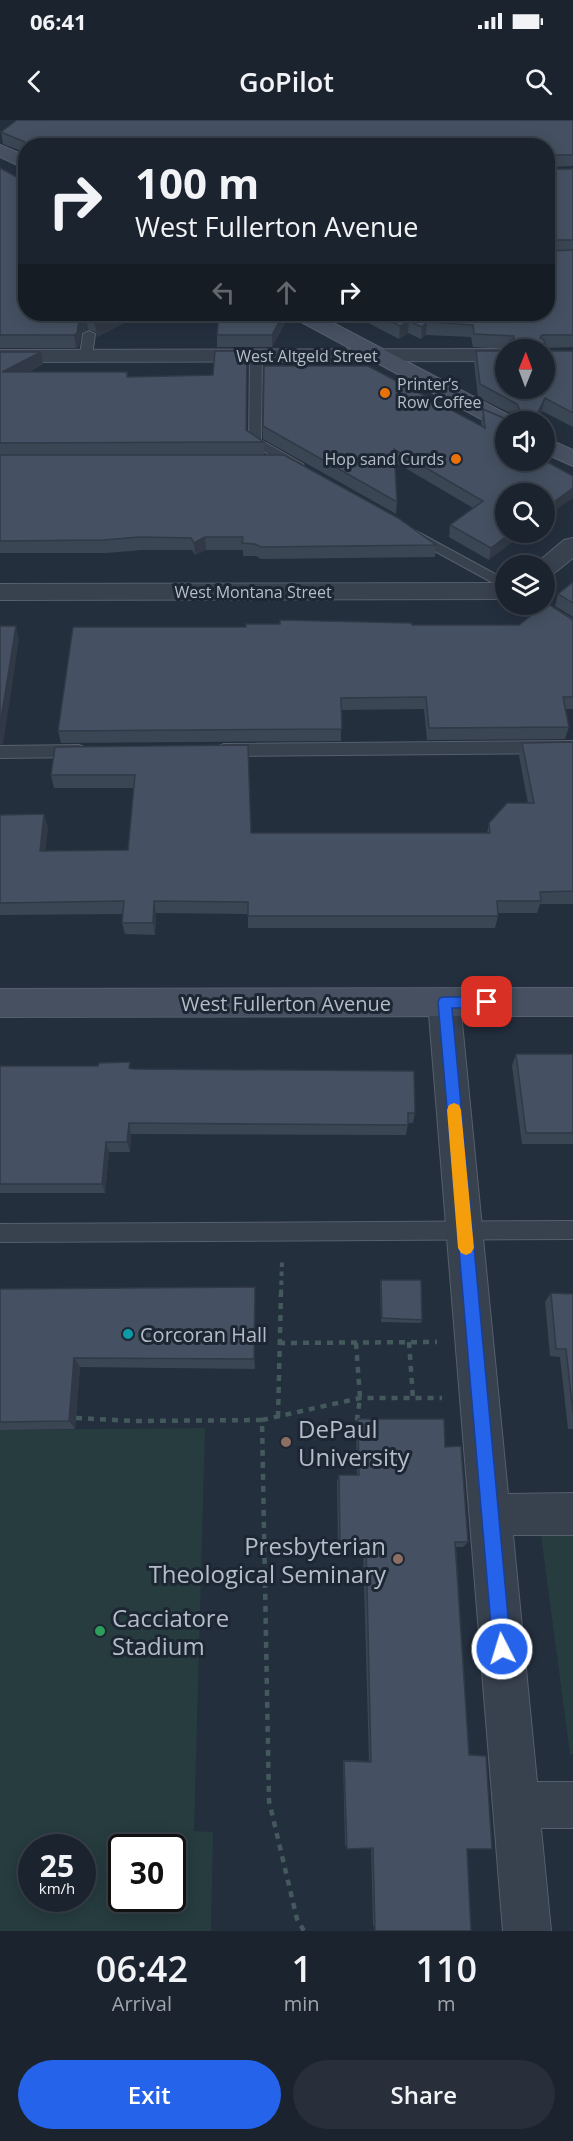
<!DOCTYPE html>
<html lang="en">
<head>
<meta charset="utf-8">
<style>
	:root { --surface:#1b232e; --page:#282f3a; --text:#f1f3f6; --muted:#a0a4aa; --line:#39404a; --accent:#2563eb }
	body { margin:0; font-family:"Open Sans",sans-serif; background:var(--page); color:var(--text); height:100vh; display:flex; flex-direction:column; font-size:22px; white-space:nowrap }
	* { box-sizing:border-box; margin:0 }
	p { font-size:20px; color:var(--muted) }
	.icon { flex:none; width:33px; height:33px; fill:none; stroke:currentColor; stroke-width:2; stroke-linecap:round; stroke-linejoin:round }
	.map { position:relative; height:1811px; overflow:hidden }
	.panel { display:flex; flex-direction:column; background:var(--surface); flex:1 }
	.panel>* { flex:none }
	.banner { position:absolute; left:18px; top:18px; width:537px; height:183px; border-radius:24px; box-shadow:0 3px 15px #0003,0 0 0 2px var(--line); background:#1b232e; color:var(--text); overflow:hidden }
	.needle { width:39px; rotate:1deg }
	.controls { position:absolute; left:495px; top:219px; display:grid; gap:12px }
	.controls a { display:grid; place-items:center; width:60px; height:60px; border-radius:50%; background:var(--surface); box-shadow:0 3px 15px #0003,0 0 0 2px var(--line); font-size:30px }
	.speed { position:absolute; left:18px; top:1714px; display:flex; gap:12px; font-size:30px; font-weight:700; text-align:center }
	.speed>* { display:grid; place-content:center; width:78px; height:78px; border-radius:50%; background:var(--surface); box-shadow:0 3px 15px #0003,0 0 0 2px var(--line); line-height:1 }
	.speed small { font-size:15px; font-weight:400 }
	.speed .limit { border:3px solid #111; border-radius:9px; background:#fff; color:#111 }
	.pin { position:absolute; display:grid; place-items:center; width:51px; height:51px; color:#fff; margin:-26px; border-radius:12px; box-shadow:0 3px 9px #0006 }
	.me { position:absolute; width:66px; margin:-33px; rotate:355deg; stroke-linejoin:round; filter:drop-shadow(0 0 4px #0008) }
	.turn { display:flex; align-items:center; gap:21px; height:126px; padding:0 18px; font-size:27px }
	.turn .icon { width:78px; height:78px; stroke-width:2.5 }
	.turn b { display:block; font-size:42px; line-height:51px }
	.lanes { display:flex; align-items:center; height:57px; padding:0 18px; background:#0003; justify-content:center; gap:30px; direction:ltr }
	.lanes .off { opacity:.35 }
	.eta { display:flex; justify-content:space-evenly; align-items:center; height:102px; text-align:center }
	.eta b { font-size:36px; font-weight:600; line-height:42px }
	.cta { display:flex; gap:12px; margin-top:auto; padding:12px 18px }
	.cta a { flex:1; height:69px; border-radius:36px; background:var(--accent); color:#fff; font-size:24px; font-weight:600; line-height:69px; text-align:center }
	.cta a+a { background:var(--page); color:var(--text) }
	.status { display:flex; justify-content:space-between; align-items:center; height:42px; padding:0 30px; background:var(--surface); direction:ltr }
	.status svg { height:16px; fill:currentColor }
	header { display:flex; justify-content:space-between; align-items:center; height:78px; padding:0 18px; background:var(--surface); font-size:27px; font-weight:600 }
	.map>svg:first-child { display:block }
</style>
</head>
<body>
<div class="status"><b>06:41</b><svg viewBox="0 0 49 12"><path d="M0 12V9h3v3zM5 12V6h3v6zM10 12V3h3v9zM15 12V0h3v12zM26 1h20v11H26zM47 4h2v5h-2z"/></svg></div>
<header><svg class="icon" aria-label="back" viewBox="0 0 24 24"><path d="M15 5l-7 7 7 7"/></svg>GoPilot<svg class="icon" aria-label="search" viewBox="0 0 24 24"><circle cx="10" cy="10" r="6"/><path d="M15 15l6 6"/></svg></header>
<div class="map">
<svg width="573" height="1811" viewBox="0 0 573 1811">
	<rect width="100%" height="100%" fill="#242f3e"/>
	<path fill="#263c3f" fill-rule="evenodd" d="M205 1308 194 1711 213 1712 211 1811H0V1310ZM32 1728H82V1779H32ZM122 1728H172V1779H122Z
		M541 1415H573V1634H570Z"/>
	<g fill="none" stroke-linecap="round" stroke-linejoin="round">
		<g stroke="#565f6c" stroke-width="2">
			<path id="service" d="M89 211 95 214 92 236 86 240 80 236 83 214Z
				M256 232 262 236 261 320 303 344 304 347 303 350H293L249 322 250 236Z
				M416 411 506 460V470L411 418 409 415 411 412Z
				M544 482 573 500V512L531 484H544Z
				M573 621V633L224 636 219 634 216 630 219 626 224 624Z
				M79 625 84 627 87 631 84 635 79 637 0 638V626Z
				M573 1101V1119L0 1122V1104Z"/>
		</g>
		<g stroke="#565f6c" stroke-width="2">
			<path id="minor" d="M506 229 510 230H506V241L0 242V230Z
				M573 418V438L553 454 544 456V446H533L564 420Z
				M506 463V479L0 480V464Z
				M444 868 456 872 460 882 508 1374 573 1373V1415H513L537 1662H573V1708H541L551 1811H503L428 882 432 872Z"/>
		</g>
		<g stroke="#565f6c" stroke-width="2">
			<path id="secondary" d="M0 25 26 36V49L0 37Z
				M291 194H316L514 298 516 302H506V310L498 308 294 198Z
				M544 317 573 330V346L544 333Z
				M573 868V896L0 897V869Z"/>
		</g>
		<path stroke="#44595c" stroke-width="4" stroke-dasharray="4.5 4.5" stroke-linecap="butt" d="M281 1174 282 1139"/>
		<path stroke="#44595c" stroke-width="4.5" stroke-dasharray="6 6" stroke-linecap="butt" d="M409 1222 413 1278
			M279 1223 437 1222
			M356 1223 360 1278 356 1307
			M278 1297 281 1173
			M76 1298 135 1301 262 1300 269 1681 297 1799 304 1811
			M262 1300 360 1278H442"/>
		<use href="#service" fill="#38414e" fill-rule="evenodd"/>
		<use href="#minor" fill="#38414e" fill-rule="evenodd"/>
		<use href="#secondary" fill="#465061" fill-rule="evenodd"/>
	</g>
	<path fill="#3b4654" d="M573 0V46L548 47V49H573V227L546 228V231H573V307L542 291 537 302H506V340H544L489 440 449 417 450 405 473 388 395 342 397 382 396 394 263 319V306H482L481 302 483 289 508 300 509 298 510 293 478 277 474 243 476 231 506 268 508 229 473 227 471 217 426 215 421 219 408 213 399 219 351 194H548V26H26V33L3 24 1 12Z
		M0 48 142 194 97 217 96 212 88 209 81 214 79 226 76 228H0Z
		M219 194H290L272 227H217V215Z
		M247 231V310L264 322V335L436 425 435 437 261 439 256 436H243V430H206L195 435 192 430H142L106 433H0V232L43 244 29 252H127L128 257 213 255Z
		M573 462V497L555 486 558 474Z
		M573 500V589H565L569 607 565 619 427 620 424 589 341 590V621L61 623 58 611 412 505H519Z
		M522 623 573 624V784H540L537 793H498V796L495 808H248V794L156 793 155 815 125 814 122 803 123 794 0 795V695L48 707 45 731 128 730 134 668H54L51 655 248 625 251 713H487L489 703 528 683 519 636Z
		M516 934H573V1024H522L512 946Z
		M0 946 132 949 415 993 413 1003H408L406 1015 131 1014 130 1032H109L105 1073H0Z
		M381 1160 422 1200 421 1203 381 1202 380 1163Z
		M0 1169 255 1178V1249L80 1247 75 1309 0 1310Z
		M551 1173 573 1174V1309H568L560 1237 550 1236 545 1182Z
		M358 1299 445 1327 468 1422 463 1427H456L469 1634 486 1636 467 1729 375 1811 373 1804 371 1728 347 1729 345 1724 343 1640 369 1641 363 1428 338 1427 337 1362 339 1355H357L356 1307Z"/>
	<path fill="#303945" d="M116 194H142L97 217 95 204Z
		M283 194H290L272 227V215Z
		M86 197 88 209 81 214 79 226 76 228 74 215 79 201Z
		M409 201 408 213 399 219 400 206Z
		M427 202 426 215 421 219 422 207Z
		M41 232 43 244 5 264 2 252Z
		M545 278 542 291 537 302H533Z
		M573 368V378L544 399V389Z
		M512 412H526L489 440 491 428Z
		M205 417 206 430 195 435 194 423Z
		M16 506 19 520 3 624 0 625V605Z
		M44 694 48 707 43 744 40 731Z
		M154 781 156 793 155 815 153 803Z
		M129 1003 131 1014 130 1032 127 1022Z
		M106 1022 109 1032 105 1073 102 1064Z
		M255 1167V1249L254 1239Z
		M74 1238 80 1247 75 1309 69 1301Z"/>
	<path fill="#455162" stroke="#303945" stroke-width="1.5" d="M17 0H573V35H548V49H573V120H550L548 123 550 131 573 130V215H542L540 218 544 220 546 231H573V293L545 278 533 302H506V340H544L573 356V368L544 389V374H506V412H512L491 428 450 405 483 381 394 329 397 382 263 306 264 246H368L485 308 483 289 508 300 510 298V292L520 290 517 284 480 264 476 231H506V268H544V230H508L510 220 514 219V216L474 214 473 205 427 202 422 207 409 201 400 206 375 194H548V26H26L25 22 1 12Z
		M0 48 26 62V194H116L95 204 94 200 86 197 79 201 77 213 74 215H0Z
		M219 194H283L272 215H217Z
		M215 231H247L246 310 264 322 0 323V232H41L2 252H127V257L213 255Z
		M0 335H284L398 398 436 425 261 427 255 424 242 423 243 417H205L194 423 191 418 140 417 104 420 0 421Z
		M573 462V483L558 474Z
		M547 483 573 500V577H563L569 607 429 608 426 577 341 578 342 609 58 611 73 507H246V504H280V500L412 503V505H519Z
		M0 506H16L0 605Z
		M573 622V771L540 772 541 781H497L498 796H248V782L154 781 153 803H122L124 781 0 783V695L44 694 40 731 128 730 135 655H51L55 627 248 625 251 713H490L489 703 507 683H534L522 623Z
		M516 934H573V1013H526Z
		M130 942 129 948 133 949 414 951 415 993H408V1005L129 1003 127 1022H106L102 1064H0V946H98L99 943Z
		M381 1160H421L422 1200 382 1198Z
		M255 1167 254 1239 74 1238 69 1301 0 1302V1169Z
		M551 1173 573 1174V1293L566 1229H556Z
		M358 1299H444L445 1327 461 1326 468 1422H455L469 1635 486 1636 492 1729H467L471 1811H375L373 1728 347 1729 344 1641 371 1642 366 1423 340 1422 339 1355H359Z"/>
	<path fill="#2563eb" stroke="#184099" stroke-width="1.5" d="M444 877H487L492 878 494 882 492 886 487 888H452L511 1529 509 1535 502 1538 496 1535 493 1529 438 882 440 878Z"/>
	<path fill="#f59e0b" d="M454 983 459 985 461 990 474 1128 471 1133 466 1135 461 1133 458 1128 447 990 449 985Z"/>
	<g fill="#e8710a" stroke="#1d2633" stroke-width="2">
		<circle cx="385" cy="273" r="6"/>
		<circle cx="456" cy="339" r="6"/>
	</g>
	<circle fill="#0f9aa8" stroke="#1d2633" stroke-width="2" cx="128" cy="1214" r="6"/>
	<g fill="#8d6e63" stroke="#1d2633" stroke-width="2">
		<circle cx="286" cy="1322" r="6"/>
		<circle cx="398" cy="1439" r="6"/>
	</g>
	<circle fill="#2e9e5b" stroke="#1d2633" stroke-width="2" cx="100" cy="1511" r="6"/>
	<g text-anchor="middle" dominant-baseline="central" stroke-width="6" stroke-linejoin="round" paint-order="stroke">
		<g font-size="16" fill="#b4bcc9" stroke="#1d2633">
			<text x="307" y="236">West Altgeld Street</text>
			<text x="253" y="472">West Montana Street</text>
		</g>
		<g font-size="16" fill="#b4bcc9" stroke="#1d2633" text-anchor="start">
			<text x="397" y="264">Printer’s<tspan x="397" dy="18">Row Coffee</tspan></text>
			<text x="444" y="339" text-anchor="end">Hop sand Curds</text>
		</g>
		<g font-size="20" fill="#b4bcc9" stroke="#1d2633">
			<text x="286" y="883">West Fullerton Avenue</text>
		</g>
		<g font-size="20" fill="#b4bcc9" stroke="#1d2633" text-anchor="start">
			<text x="140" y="1214">Corcoran Hall</text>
		</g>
		<g font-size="24" fill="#b4bcc9" stroke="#1d2633" text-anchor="start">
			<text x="298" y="1308">DePaul<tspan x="298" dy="28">University</tspan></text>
			<text x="386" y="1425" text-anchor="end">Presbyterian<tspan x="386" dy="28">Theological Seminary</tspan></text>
			<text x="112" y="1497">Cacciatore<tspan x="112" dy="28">Stadium</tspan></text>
		</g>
	</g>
</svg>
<div class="controls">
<a><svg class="needle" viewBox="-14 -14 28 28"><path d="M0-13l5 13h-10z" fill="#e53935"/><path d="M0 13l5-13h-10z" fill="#a0a4aa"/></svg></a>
<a><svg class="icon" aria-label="sound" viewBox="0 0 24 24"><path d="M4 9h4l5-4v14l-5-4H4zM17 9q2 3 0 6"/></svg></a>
<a><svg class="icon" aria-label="search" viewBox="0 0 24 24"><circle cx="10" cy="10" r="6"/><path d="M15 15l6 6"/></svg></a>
<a><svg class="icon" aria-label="layers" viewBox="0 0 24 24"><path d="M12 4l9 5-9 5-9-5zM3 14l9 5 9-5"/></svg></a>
</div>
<div class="speed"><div>25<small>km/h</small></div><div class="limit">30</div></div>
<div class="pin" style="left:487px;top:882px;background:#d93025"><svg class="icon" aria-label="arrive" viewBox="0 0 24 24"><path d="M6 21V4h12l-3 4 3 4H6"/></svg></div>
<svg class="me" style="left:502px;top:1529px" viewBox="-20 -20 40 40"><circle r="17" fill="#2563eb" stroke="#fff" stroke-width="3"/><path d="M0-11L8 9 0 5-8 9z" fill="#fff"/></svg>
<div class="banner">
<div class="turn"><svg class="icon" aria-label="right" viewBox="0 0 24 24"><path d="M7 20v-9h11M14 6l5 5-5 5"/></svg><div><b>100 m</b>West Fullerton Avenue</div></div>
<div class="lanes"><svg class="icon off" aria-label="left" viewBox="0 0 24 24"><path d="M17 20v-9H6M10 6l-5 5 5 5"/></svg><svg class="icon off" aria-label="ahead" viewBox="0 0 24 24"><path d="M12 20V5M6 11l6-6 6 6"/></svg><svg class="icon" aria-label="right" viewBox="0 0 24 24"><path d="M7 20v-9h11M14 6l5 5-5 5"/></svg></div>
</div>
</div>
<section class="panel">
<div class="eta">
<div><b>06:42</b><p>Arrival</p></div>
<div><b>1</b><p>min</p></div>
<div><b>110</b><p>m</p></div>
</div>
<div class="cta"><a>Exit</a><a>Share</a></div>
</section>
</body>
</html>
